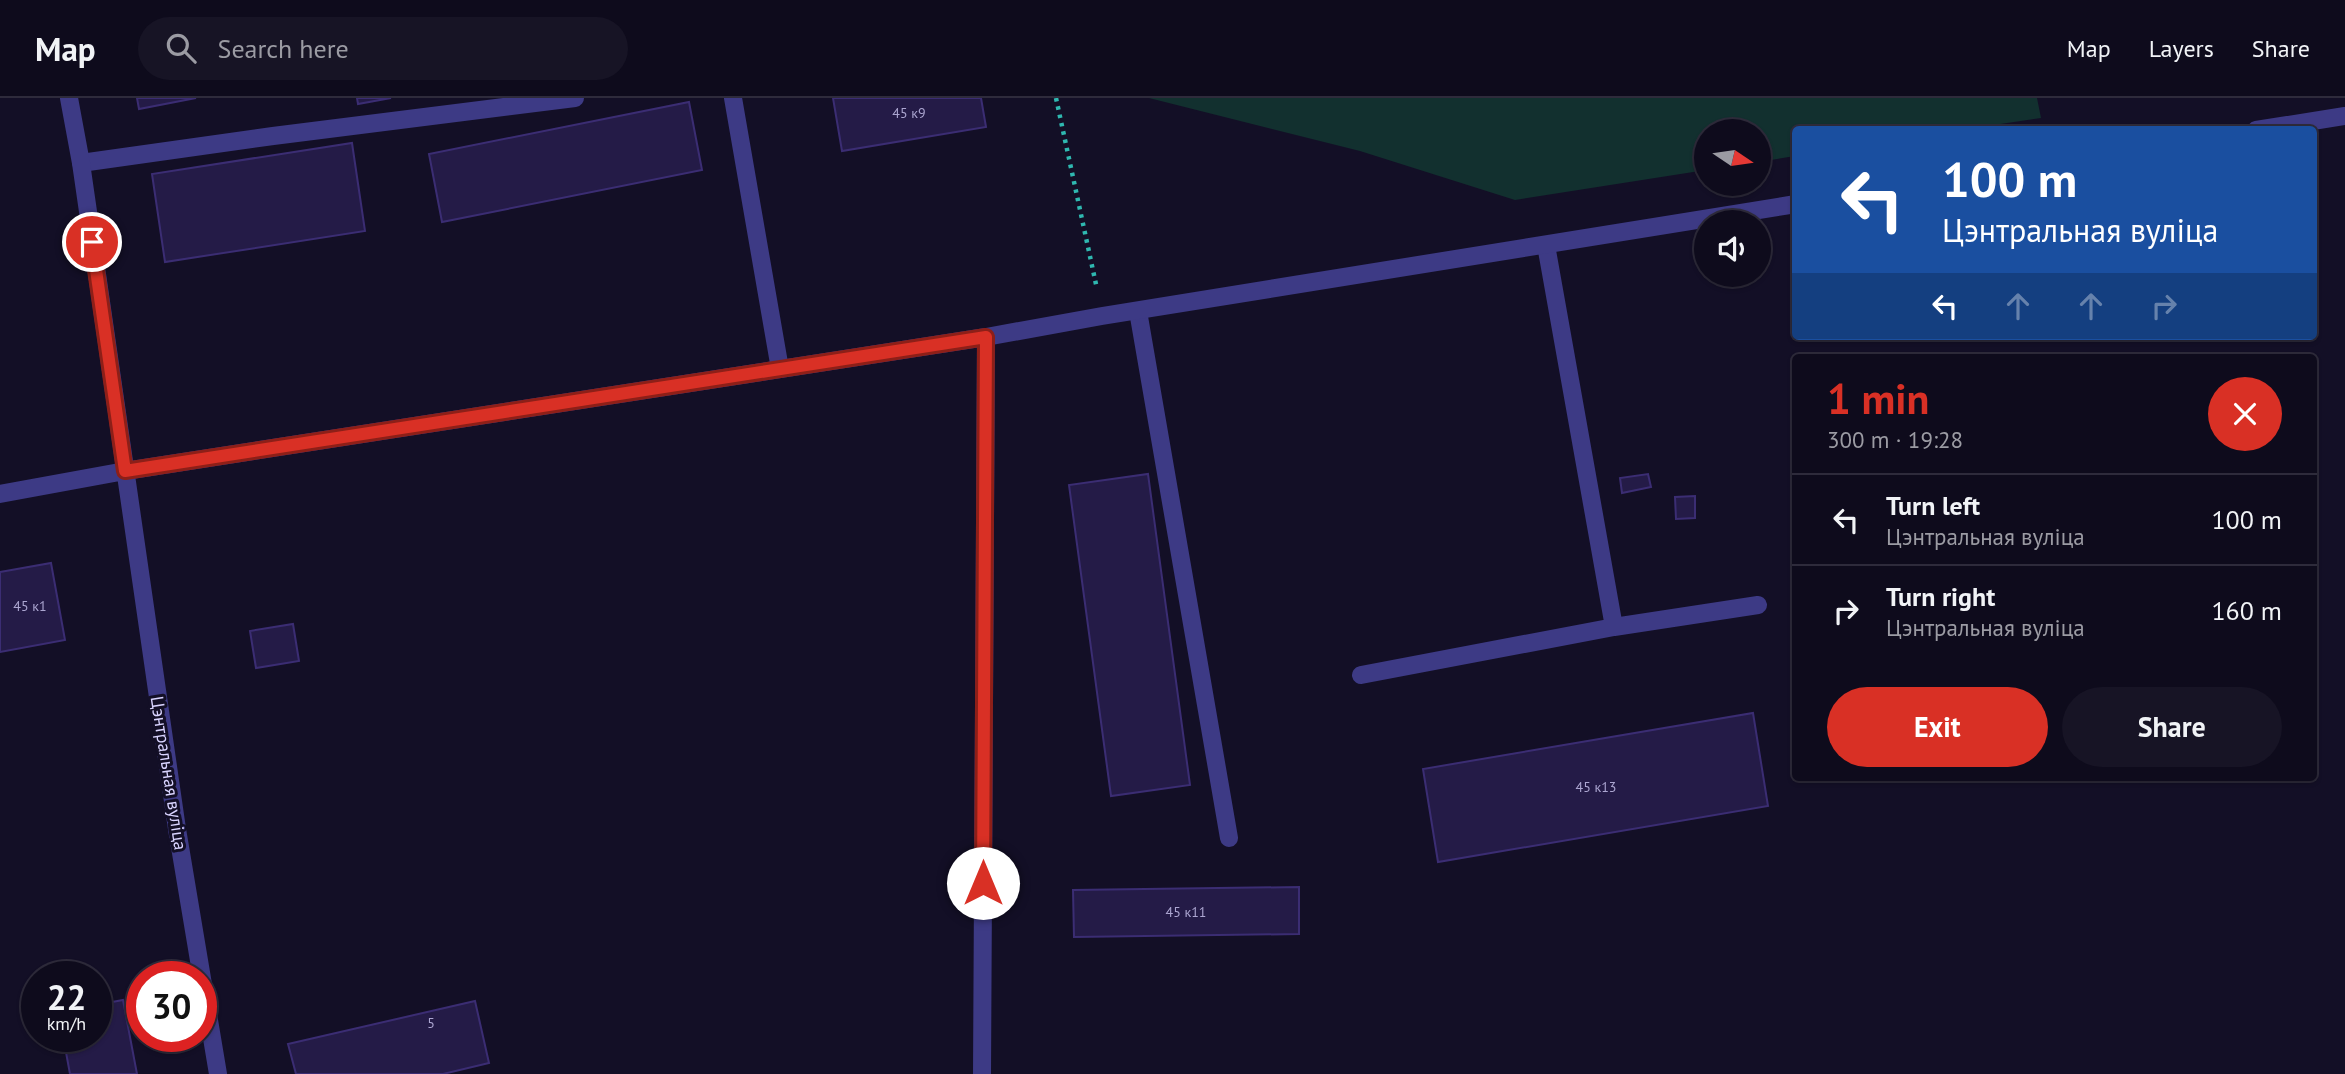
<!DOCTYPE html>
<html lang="en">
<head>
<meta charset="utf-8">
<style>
	:root { --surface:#0e0b1c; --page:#171425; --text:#f1f3f6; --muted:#9b9ba3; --line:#2e2b3b; --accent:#d93025 }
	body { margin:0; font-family:"PT Sans",sans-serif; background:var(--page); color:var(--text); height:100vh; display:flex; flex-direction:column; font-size:26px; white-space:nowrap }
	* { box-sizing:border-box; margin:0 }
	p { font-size:23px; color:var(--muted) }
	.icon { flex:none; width:38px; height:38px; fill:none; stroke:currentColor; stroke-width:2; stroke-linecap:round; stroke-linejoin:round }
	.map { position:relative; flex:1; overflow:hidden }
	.panel { position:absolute; left:1792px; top:256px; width:525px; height:427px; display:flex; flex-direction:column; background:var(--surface); border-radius:7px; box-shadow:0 2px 5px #0004,0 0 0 2px var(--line) }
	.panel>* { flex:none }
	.guide { position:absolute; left:1792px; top:28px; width:525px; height:214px; border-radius:7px; box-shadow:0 2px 5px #0004,0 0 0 2px var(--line); background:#1a4fa0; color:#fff; overflow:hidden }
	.needle { width:46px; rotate:103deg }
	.tools { position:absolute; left:1694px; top:21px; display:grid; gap:14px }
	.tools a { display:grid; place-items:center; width:77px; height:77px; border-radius:50%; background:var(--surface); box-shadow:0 2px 5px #0004,0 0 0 2px var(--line); font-size:35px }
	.speed { position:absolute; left:21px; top:863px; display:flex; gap:14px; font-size:35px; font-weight:700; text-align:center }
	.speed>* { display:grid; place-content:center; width:91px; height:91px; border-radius:50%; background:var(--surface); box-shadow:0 2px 5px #0004,0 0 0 2px var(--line); line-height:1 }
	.speed small { font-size:18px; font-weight:400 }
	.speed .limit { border:10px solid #d22; background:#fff; color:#111 }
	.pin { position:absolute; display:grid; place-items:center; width:60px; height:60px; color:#fff; margin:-30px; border:4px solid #fff; border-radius:50%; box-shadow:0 2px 7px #0007 }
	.me { position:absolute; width:77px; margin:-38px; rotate:0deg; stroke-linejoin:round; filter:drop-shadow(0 0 5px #0008) }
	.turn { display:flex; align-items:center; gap:24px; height:147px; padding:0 35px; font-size:32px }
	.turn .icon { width:91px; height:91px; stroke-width:2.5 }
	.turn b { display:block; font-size:49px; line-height:60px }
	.lanes { display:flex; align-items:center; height:66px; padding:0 35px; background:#0003; justify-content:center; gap:35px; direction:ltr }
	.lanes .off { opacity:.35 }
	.round { display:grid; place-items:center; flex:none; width:74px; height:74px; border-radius:37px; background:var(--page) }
	.overview { display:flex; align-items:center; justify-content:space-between; height:119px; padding:0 35px }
	h1 { font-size:42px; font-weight:800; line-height:52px; color:var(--accent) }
	.cta { display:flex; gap:14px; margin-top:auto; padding:14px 35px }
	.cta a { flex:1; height:80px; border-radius:42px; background:var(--accent); color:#fff; font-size:28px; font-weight:800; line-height:80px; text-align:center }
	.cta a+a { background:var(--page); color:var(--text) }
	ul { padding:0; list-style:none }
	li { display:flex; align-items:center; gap:21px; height:91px; padding:0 35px; border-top:2px solid var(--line) }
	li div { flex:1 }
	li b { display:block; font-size:26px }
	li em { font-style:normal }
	header { display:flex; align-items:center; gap:42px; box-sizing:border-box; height:98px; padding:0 35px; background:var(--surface); border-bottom:2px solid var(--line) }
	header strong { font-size:33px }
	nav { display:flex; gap:38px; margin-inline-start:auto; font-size:24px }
	.search { width:490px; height:63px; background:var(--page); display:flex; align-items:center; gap:18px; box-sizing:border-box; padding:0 24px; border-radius:38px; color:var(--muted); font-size:26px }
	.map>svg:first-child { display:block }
</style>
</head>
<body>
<header>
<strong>Map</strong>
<div class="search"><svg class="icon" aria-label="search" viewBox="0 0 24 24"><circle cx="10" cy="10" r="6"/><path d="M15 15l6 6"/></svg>Search here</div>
<nav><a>Map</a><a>Layers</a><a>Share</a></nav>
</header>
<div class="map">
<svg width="2345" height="976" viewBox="0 0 2345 976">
	<rect width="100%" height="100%" fill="#130f26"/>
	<path fill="#12302f" d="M1149 0H2037L2041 20 1967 31 1796 32 1795 58 1759 64V33H1706V72L1515 102 1360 53Z"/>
	<path fill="#241b47" stroke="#3b2d73" stroke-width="2" d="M137 0H196L139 11Z
		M357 0H391L358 6Z
		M833 0H981L986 29 842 53Z
		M689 4 702 72 442 124 429 56Z
		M352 45 365 133 165 164 152 76Z
		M1148 376 1190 687 1111 698 1069 387Z
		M1648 376 1651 389 1622 395 1620 380Z
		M1695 398V420L1676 421 1675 399Z
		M51 465 65 542 0 554V474Z
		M293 526 299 563 256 570 250 533Z
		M1753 615 1768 708 1438 764 1423 671Z
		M1299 789V836L1074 839 1073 792Z
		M123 902 137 976H70L63 938H96V907Z
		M475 903 489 965 443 976H296L288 946Z"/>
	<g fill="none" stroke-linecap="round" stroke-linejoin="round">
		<path stroke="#2fb8b0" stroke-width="4.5" stroke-dasharray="3.5 5" stroke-linecap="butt" d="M1056 0 1097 191"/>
		<path stroke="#3d3a85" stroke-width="18" d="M733 0 780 271
			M2256 32 2345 18
			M81 65 273 38 575 0
			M1546 147 1614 529 1758 507
			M1138 213 1229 740
			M1361 577 1614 529"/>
		<path stroke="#3d3a85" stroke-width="18" d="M69 0 81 65 177 731 218 976
			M0 396 125 373 986 239 1102 218 1796 106
			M982 976 986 239"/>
	</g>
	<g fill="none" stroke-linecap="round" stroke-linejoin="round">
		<g stroke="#8d1f18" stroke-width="18">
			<path id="route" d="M92 144 125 373 986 239 983 785"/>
		</g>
		<use href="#route" stroke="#d93025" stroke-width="12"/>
	</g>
	<g text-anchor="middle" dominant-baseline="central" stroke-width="6" stroke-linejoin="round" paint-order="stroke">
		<g font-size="14" fill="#aca6d1">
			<text x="909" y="15">45 к9</text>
			<text x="30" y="508">45 к1</text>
			<text x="1596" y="689">45 к13</text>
			<text x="1186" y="814">45 к11</text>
			<text x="431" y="925">5</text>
		</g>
		<g font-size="18" fill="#d9d4ff" stroke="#130f26">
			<text transform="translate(169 675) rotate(81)">Цэнтральная вуліца</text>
		</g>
	</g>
</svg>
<div class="tools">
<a><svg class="needle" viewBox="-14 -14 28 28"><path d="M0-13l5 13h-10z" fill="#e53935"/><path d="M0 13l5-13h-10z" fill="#9b9ba3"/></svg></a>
<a><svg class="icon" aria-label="sound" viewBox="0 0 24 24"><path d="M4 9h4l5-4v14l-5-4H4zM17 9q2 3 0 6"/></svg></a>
</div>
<div class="speed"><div>22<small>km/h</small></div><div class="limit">30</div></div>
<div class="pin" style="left:92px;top:144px;background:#d93025"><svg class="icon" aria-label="arrive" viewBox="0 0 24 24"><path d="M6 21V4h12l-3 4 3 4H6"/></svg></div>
<svg class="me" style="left:983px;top:785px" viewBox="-20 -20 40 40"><circle r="19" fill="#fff"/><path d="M0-13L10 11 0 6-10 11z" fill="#d93025"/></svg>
<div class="guide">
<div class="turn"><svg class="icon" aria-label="left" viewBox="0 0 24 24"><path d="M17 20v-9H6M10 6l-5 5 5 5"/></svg><div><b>100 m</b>Цэнтральная вуліца</div></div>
<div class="lanes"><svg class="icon" aria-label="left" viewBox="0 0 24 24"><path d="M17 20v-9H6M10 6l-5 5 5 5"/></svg><svg class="icon off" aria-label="ahead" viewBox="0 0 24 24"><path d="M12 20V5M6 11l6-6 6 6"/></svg><svg class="icon off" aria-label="ahead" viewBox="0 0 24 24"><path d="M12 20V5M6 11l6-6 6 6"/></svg><svg class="icon off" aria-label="right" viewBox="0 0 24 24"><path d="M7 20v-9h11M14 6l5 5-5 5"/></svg></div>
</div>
<section class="panel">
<div class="overview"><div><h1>1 min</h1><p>300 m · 19:28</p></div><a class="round" style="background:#d93025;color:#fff"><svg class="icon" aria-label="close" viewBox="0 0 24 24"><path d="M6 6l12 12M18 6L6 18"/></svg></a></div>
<ul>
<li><svg class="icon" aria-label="left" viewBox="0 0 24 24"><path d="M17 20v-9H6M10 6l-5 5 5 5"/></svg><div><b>Turn left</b><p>Цэнтральная вуліца</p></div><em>100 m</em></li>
<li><svg class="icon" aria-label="right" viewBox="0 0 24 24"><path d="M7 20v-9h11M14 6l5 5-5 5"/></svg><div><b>Turn right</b><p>Цэнтральная вуліца</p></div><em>160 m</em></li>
</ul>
<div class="cta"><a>Exit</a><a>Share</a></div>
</section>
</div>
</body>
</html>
